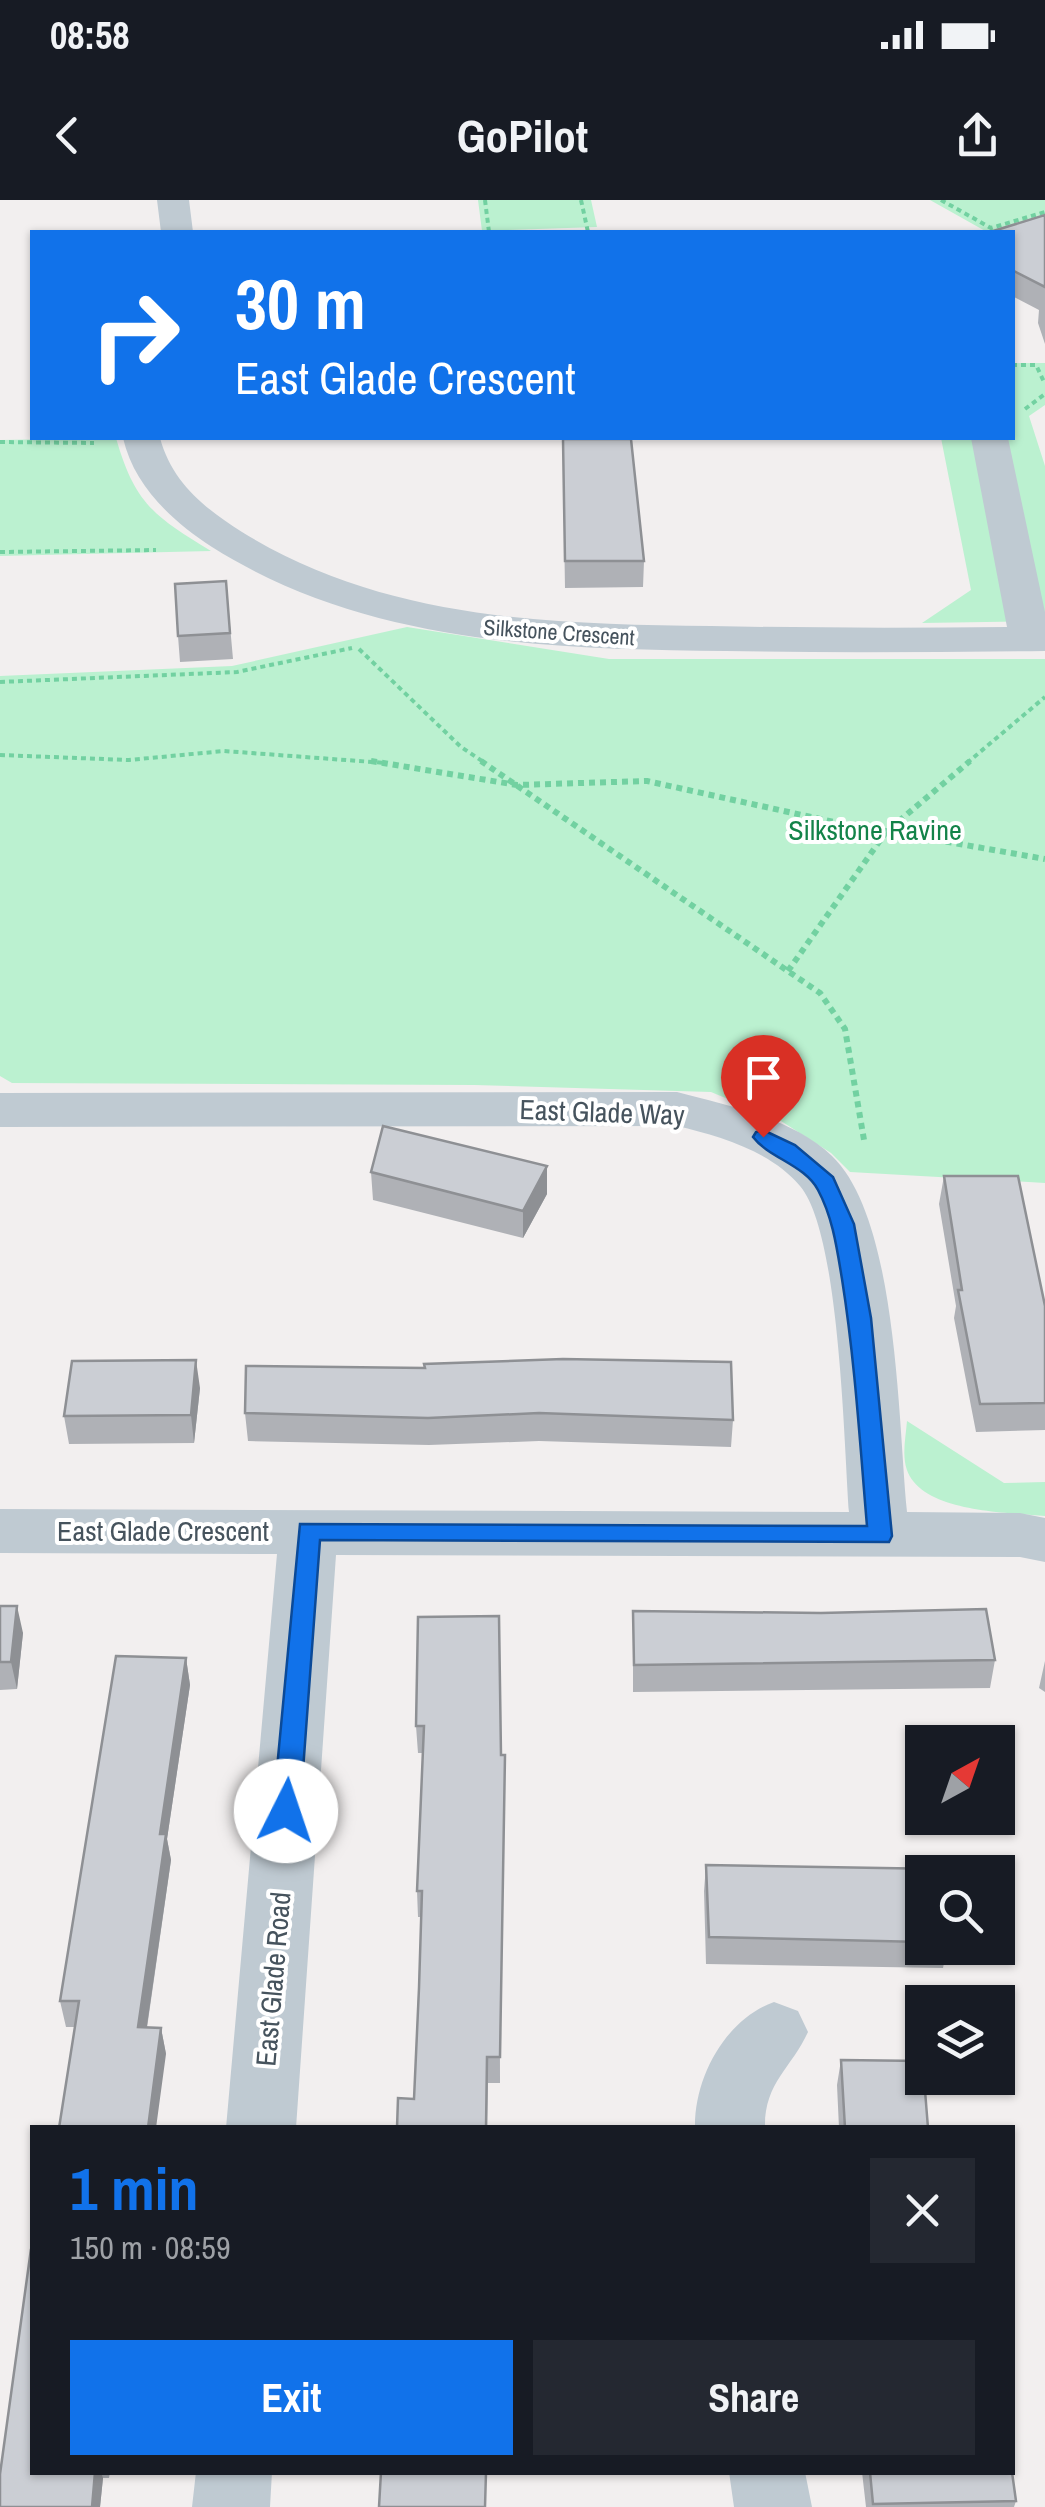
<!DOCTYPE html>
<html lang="en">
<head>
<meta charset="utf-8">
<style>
	:root { --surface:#171b24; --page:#242831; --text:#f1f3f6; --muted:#9ea1a6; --accent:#1172ea }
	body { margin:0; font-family:"Archivo Narrow",sans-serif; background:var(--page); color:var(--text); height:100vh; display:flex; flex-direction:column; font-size:38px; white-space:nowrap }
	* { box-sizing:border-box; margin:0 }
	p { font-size:32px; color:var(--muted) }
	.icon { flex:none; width:55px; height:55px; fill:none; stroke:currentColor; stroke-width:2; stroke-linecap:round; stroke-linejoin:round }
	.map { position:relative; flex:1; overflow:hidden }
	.sheet { position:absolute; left:30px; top:1925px; width:985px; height:350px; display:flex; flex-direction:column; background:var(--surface); border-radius:0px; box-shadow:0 2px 8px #0004 }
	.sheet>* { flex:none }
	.guide { position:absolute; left:30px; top:30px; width:985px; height:210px; border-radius:0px; box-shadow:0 2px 8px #0004; background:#1172ea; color:#fff; overflow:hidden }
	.needle { width:65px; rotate:40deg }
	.tools { position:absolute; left:905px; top:1525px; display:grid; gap:20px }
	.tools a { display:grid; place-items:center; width:110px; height:110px; border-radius:0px; background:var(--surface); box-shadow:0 2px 8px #0004; font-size:50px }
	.pin { position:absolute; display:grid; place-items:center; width:85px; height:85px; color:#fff; margin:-102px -42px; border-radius:50% 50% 50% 0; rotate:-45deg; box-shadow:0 0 10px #0007 }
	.pin .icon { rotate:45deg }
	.me { position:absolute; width:110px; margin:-55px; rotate:4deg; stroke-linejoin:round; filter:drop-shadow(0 0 8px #0008) }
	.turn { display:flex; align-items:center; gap:35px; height:210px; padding:0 40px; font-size:45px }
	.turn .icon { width:130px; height:130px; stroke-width:2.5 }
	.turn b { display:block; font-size:70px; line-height:85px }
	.round { display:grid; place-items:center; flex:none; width:105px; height:105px; border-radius:0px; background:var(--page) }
	.summary { display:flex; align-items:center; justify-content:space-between; height:170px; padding:0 40px }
	h1 { font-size:60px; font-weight:700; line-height:75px; color:var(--accent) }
	.action { display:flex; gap:20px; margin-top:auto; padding:20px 40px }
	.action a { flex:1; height:115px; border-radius:0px; background:var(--accent); color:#fff; font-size:40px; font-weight:700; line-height:115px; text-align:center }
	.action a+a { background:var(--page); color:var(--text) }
	.status { display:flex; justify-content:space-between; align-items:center; height:70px; padding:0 50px; background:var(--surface); direction:ltr }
	.status svg { height:28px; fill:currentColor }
	header { display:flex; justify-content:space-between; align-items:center; height:130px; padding:0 40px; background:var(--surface); font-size:45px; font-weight:700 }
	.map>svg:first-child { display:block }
</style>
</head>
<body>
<div class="status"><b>08:58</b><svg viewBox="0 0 49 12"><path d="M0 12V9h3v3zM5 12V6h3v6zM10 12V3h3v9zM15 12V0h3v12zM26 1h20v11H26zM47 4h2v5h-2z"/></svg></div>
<header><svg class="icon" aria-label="back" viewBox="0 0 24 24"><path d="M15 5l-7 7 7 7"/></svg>GoPilot<svg class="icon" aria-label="share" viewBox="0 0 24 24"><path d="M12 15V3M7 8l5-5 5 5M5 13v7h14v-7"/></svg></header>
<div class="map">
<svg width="1045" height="2307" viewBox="0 0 1045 2307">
	<rect width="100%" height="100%" fill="#f2efef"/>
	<path fill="#bbf1d0" d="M478 0H591L597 27 482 31Z
		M930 0H1045V17L987 32Z
		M1013 163H1045V205L1029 216 1045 266V421L922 423 971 390 941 238H1012Z
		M116 238C135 304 154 316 211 351L0 356V240Z
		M407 427 609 459H1045V983L850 972 831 953 781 921 711 892 474 885 12 883 0 876V476L232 466Z
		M907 1221 1004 1283 1045 1282V1316C1006 1312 912 1313 905 1262 903 1249 906 1234 907 1221Z"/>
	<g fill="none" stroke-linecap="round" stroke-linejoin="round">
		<path stroke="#72d1a1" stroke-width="4" stroke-dasharray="5 4" stroke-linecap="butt" d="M485 0 489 32
			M581 0 588 32
			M941 0 991 28 1045 12
			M1012 165H1036L1045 184
			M1025 209 1045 194
			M408 238H603
			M0 242 94 243
			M0 352 156 350
			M359 449 461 547 485 563
			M0 482 237 472 352 448
			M0 555 129 560 224 551 386 563
			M967 563 1045 497"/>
		<path stroke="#72d1a1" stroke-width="6" stroke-dasharray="6 5" stroke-linecap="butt" d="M371 561 517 585 647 581 834 622 1045 659
			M481 561 820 793 845 829 864 940
			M788 771 886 632 970 561"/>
		<path fill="#bfcad2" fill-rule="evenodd" d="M157 0H189L193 32H161Z
			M123 238H160C172 282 204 308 242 332 384 420 549 424 711 426 810 428 908 428 1007 427L971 238H1008L1045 412V451C939 452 832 453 726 451 549 449 366 444 212 347 172 321 134 286 123 238Z
			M677 892C729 906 792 918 832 956 898 1019 898 1222 907 1312L1020 1313 1045 1318V1362L1020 1357 336 1355 296 1928H226L277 1354 0 1353V1309L849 1312C844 1244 840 1033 800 986 771 951 719 936 677 926L0 927V893Z
			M774 1802 798 1811 808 1832C791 1869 764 1883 765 1928H695C694 1877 726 1819 774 1802Z
			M196 2272H272L270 2307H192Z
			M729 2272H805L812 2307H734Z"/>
	</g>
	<path fill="#afb1b6" d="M1045 15V144L1038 123 1039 110 1012 96V32Z
		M563 265 644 361 643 387 565 388Z
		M226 381 233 459 180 462 178 436Z
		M371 972 547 994 523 1038 373 1000Z
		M944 976 1045 1106V1230L976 1232 954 1118 956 1106 939 1004Z
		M246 1166 733 1220 731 1247 539 1241 429 1245 248 1241 245 1213Z
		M200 1188 194 1243 69 1244 64 1216Z
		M0 1406 23 1433 17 1489 0 1490Z
		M633 1411 995 1460 990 1488 633 1492Z
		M499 1416 500 1883H488L487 1928H397L414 1899 421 1717H418L417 1691 423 1553H418L416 1526Z
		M186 1458 190 1485 167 1639 171 1660 147 1828H161L166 1854 75 1827H66L60 1801Z
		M1045 1461V1492L1039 1488Z
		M706 1665 922 1672V1748H947L943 1768 706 1764 704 1691Z
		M841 1860 928 1928H839L837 1885Z
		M32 2272H110L109 2278H103L100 2307H0Z
		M862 2272H1012L1016 2301 1014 2307H866Z"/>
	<path fill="#8e9094" d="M547 966V994L523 1038V1011Z
		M196 1160 200 1188 194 1243 191 1215Z
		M17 1406 23 1433 17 1489 11 1462Z
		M186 1458 190 1485 167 1639 171 1660 143 1853 138 1827 160 1634Z
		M161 1828 166 1854 156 1928H148Z
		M95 2272H101L103 2278 100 2307H92Z"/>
	<path fill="#cbced4" stroke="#8e9094" stroke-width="2.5" d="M1045 15V87L1012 70V32H990Z
		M563 239H631L644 361H565Z
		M226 381 230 433 178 436 175 384Z
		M383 926 547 966 523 1011 371 972Z
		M944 976H1018L1045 1106V1203L980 1204 958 1090H962Z
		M563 1159 731 1162 733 1220 539 1213 428 1218 245 1213 246 1166 425 1168 424 1164Z
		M196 1160 191 1215 64 1216 72 1161Z
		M0 1406H17L11 1462H0Z
		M986 1409 995 1460 634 1465 633 1411 821 1413Z
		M499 1416 501 1555H505L500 1857H487L486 1928H397L398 1898 414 1899 419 1788 422 1691H417L424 1526H416L418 1417Z
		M116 1456 186 1458 160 1634H166L138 1827 161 1828 148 1928H59L79 1801H60Z
		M706 1665 941 1669V1672H922V1742L709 1737Z
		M841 1860 922 1861V1878H924L928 1928H845Z
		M31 2049 32 2272H95L92 2307H0V2274Z
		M381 2272H486L485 2307H379Z
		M870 2272H1012L1016 2301 873 2304Z"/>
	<path fill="#1172ea" stroke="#0b4a98" stroke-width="2.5" d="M763 930 795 945 833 977 854 1024 871 1118 892 1336 889 1342 320 1340 300 1611 296 1619 286 1622 277 1619 273 1611 300 1324 867 1326C860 1244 855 1161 842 1079 837 1049 833 1018 818 990 805 965 769 958 753 937L756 932Z"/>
	<g text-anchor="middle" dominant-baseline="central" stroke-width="8" stroke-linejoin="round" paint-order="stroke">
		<g font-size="22" fill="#46535d" stroke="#fff">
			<text transform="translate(559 432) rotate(4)">Silkstone Crescent</text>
		</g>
		<g font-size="28" fill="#138349" stroke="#fff">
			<text x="875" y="630">Silkstone Ravine</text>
		</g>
		<g font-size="28" fill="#46535d" stroke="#fff">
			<text transform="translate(602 912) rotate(2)">East Glade Way</text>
			<text x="163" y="1331">East Glade Crescent</text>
			<text transform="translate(273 1779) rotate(-85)">East Glade Road</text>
		</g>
	</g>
</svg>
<div class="tools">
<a><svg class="needle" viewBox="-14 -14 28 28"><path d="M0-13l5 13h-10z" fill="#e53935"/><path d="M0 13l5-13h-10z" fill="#9ea1a6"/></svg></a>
<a><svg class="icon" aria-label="search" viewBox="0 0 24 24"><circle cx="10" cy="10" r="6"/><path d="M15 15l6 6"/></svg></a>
<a><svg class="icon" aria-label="layers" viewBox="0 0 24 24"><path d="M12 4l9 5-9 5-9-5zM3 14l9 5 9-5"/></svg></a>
</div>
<div class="pin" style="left:763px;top:937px;background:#d93025"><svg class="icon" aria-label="arrive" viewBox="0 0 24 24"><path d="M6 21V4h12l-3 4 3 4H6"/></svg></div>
<svg class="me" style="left:286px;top:1611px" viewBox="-20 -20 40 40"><circle r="19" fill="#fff"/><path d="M0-13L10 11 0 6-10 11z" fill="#1172ea"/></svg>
<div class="guide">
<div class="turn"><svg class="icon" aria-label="right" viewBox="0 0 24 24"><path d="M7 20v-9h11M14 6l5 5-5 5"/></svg><div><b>30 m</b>East Glade Crescent</div></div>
</div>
<section class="sheet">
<div class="summary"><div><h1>1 min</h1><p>150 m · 08:59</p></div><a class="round"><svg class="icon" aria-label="close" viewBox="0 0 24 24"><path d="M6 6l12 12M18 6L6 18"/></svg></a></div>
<div class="action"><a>Exit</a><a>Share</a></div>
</section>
</div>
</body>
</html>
